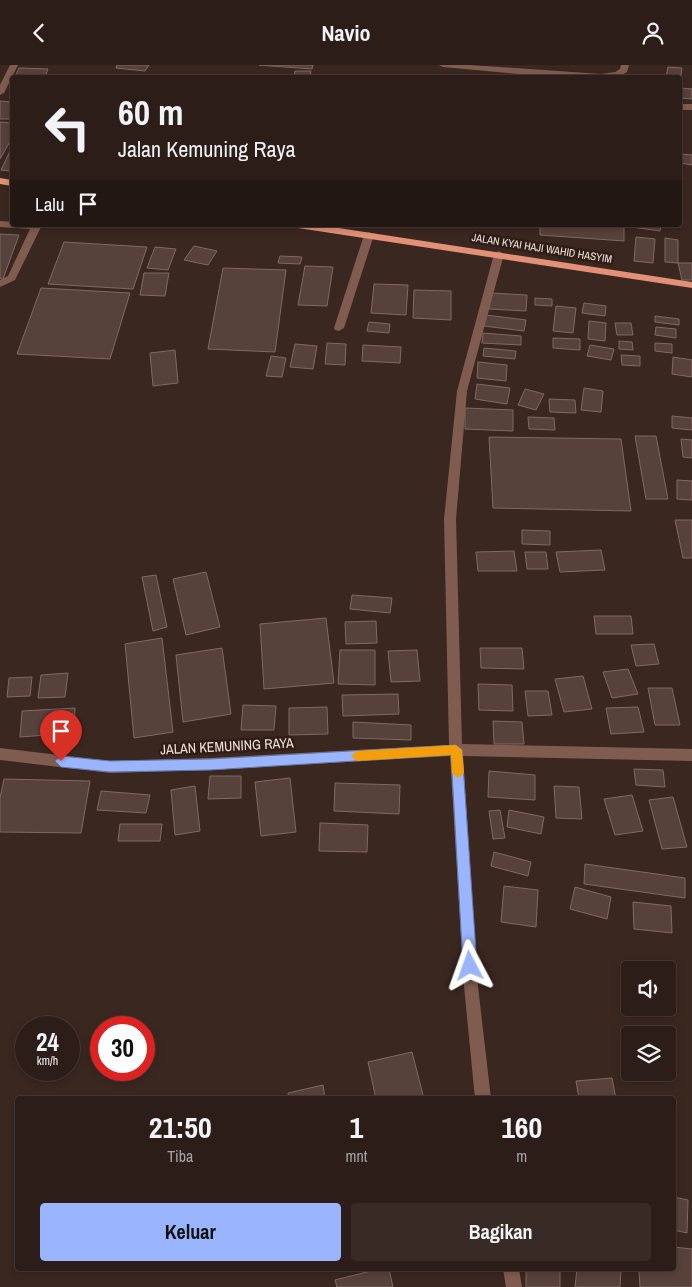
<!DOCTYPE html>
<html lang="id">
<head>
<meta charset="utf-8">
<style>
	:root { --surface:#2c1d18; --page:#382a25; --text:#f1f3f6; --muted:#a6a2a2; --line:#483b37; --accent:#9ab5fd }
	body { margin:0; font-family:"Archivo Narrow",sans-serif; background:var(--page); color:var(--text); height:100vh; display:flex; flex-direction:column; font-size:19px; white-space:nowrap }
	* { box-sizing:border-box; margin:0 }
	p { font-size:16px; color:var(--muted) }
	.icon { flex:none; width:28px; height:28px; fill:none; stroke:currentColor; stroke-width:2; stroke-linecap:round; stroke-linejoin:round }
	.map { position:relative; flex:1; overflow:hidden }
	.drawer { position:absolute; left:15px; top:1031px; width:661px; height:175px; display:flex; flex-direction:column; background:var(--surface); border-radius:5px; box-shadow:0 2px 8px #0003,0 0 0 1px var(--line) }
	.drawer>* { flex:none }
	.banner { position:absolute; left:10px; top:10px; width:672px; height:152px; border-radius:5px; box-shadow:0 2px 8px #0003,0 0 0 1px var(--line); background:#2c1d18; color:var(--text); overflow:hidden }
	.controls { position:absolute; left:621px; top:896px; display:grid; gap:10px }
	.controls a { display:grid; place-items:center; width:55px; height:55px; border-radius:5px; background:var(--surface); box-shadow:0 2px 8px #0003,0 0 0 1px var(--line); font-size:25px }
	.speed { position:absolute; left:15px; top:951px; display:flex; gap:10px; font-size:25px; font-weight:700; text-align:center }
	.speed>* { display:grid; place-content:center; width:65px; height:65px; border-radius:50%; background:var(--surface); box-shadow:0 2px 8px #0003,0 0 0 1px var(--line); line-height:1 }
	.speed small { font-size:12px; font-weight:400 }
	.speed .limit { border:8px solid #d22; background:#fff; color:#111 }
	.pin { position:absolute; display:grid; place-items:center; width:42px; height:42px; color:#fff; margin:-51px -21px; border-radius:50% 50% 50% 0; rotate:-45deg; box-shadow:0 0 5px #0007 }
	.pin .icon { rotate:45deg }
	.me { position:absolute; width:55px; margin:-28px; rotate:356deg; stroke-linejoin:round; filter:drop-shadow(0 0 4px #0008) }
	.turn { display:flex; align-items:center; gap:18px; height:105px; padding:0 25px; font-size:22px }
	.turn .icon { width:65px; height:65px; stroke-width:2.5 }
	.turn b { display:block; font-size:35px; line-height:42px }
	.then { display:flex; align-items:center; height:48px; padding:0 25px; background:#0003; gap:10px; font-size:19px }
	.eta { display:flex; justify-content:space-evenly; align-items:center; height:85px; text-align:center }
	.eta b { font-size:30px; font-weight:800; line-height:35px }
	.button { display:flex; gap:10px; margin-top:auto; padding:10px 25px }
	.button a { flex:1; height:58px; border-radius:5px; background:var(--accent); color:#111; font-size:20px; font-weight:800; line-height:58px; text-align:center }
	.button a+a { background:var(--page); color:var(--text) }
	header { display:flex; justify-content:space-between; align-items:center; height:65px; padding:0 25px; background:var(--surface); font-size:22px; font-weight:800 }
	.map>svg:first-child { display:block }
</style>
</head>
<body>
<header><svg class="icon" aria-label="back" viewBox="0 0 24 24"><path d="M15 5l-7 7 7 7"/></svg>Navio<svg class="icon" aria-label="person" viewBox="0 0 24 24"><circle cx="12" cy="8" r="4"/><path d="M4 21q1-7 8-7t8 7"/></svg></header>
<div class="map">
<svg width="692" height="1222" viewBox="0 0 692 1222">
	<rect width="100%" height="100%" fill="#3a2720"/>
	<path fill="#57413b" stroke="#806963" d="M117 0H149L145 6 116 3Z
		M259 0H313L312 4Z
		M668 2 682 3 680 17V12H666Z
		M19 3 48 4 45 12H15Z
		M295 6H311L310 12H294Z
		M680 23 692 24V34L680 33Z
		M0 36 12 37V54H0Z
		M0 57 12 58V73L0 94Z
		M12 82 11 106 1 105Z
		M680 89 692 90V100L680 98Z
		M540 160 624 162V176L540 170Z
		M632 160H661L660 166 632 162Z
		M0 169 19 170 3 214 0 213Z
		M636 172 655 174 653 198 634 196Z
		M665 173 678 175V198L665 197Z
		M64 177 147 182 133 224 48 219Z
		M194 181 217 186 208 200 184 195Z
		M155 182 176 184 168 205 147 203Z
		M280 191 302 192 300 199 278 198Z
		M678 198H692V215H682Z
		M305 201 333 202 327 241 298 240Z
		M223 203 286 205 275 287 208 284Z
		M144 208H169L165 231 140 230Z
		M374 219 408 220 406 250 371 248Z
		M41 223 130 228 110 294 17 289Z
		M414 225 451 226V255L413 253Z
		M491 228 527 230 526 246 489 244Z
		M535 233 552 234V241L535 240Z
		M584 238 606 241 605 251 582 248Z
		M556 241 576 243 573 268 553 266Z
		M486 250 526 255 524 266 484 261Z
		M655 251 679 254V260L655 257Z
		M589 256 606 258 605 276 588 274Z
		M369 257 390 259 389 268 367 266Z
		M615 258H631L633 270H617Z
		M656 262 676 264V273L655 270Z
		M483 268 521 271V280L482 278Z
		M553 273 580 274V285L553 283Z
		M619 276 632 277 633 285 619 284Z
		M327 278 346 279 345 300 325 299Z
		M655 278 672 279V288L655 286Z
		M295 279 317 281 313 304 290 302Z
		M363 280 401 282 400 298 362 296Z
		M590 280 614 284 611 295 587 291Z
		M484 283 516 286 515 294 483 291Z
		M175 285 178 318 153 321 150 288Z
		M621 290 640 291V301L622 300Z
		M271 291 286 293 282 312 266 311Z
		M673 292 692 295V312L672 309Z
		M478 297 507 300 506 316 477 313Z
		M477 319 510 323 507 339 475 334Z
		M584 323 603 326 601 347 581 345Z
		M525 324 544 329 536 345 518 340Z
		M549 334 575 335 576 348 550 347Z
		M465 343 513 345V366L465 364Z
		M672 351 692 353V365L672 363Z
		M528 352 554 353 555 365 529 364Z
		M635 371H656L668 434H646Z
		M489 372 621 374 631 446 493 443Z
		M681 374 692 375V393L683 392Z
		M677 415 692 416V435L677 434Z
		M675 455H692V493H683Z
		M522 465 550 466V480L522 479Z
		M601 485 605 505 560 507 556 487Z
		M514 486 517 506H478L476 487Z
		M525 487H546L548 504H527Z
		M206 507 220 562 186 570 173 514Z
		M156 510 167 562 153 566 142 512Z
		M352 530 392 533 390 548 350 544Z
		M594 551H631L633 569H596Z
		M326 553 334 618 264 624 260 559Z
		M376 556 377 578 346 579 345 557Z
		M162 573 173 667 134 673 125 579Z
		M654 579 659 599 636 601 631 580Z
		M222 583 231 649 183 657 176 590Z
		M480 583H522L524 604 481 603Z
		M340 585H375V620L338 619Z
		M417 585 420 616 391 617 388 586Z
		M628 604 638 629 612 633 603 607Z
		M68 608 65 632 38 633 41 610Z
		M583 611 592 644 564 647 555 614Z
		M32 612 30 631 7 632 9 613Z
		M478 619 512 620 513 646 479 645Z
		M648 623H672L680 660H655Z
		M525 626H548L552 650 528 651Z
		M398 629 399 649 343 651 342 630Z
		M243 640 276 641 274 665H241Z
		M327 642 328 669 289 670V643Z
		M638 642 644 667 611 669 606 643Z
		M75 643 74 668 20 672 22 646Z
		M493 656 522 657 524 679H494Z
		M353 657 411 660V675L353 673Z
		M634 704 663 705 665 722 636 720Z
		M489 706 535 710V735L488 732Z
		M210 711H241V733L208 734Z
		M290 713 296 767 261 771 255 717Z
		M4 714 90 716 81 768 0 767V733Z
		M335 718 400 720 399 749 334 746Z
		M195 721 200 766 175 770 171 725Z
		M554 721 579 722 582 754 556 753Z
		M101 726 150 730 146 748 97 745Z
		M632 730 643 766 615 770 604 734Z
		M673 732 687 782 662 784 649 735Z
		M500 745 505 773 493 774 489 746Z
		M509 745 544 752 541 769 507 762Z
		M320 758 368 760 367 787 319 786Z
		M120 759H162L160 776H118Z
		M494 787 531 797 528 811 491 801Z
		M585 799 685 813V833L584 819Z
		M504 821 538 825 536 862 501 857Z
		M575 822 611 832 607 854 570 844Z
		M633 837 671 841 672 868 634 864Z
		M412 987 424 1034H376L368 997Z
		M612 1013 616 1034H579L576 1016Z
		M323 1020 325 1034H289L288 1028Z
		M674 1132 688 1135 687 1168 674 1165Z
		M674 1182 692 1184V1222H640L639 1204H674Z
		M379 1204H389L393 1222H337L335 1215Z
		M526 1204H560V1222H526Z
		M577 1204H621L620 1222H575Z"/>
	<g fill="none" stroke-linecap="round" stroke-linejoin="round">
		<path fill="#805c50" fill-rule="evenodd" d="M0 156 12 157V160H42L15 215 0 222V215L8 211 30 164 0 162Z"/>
		<path fill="#805c50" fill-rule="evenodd" d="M10 0H18L4 28 0 30V20Z
			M439 0H470L601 9 615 7 620 4 621 0H629L627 7 620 11 609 12 536 11V12H528V10L443 2Z
			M680 39H692V45H680Z
			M369 167 374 170 344 263 339 266 335 265 334 263 364 170Z
			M499 186 504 189 467 326 456 454 462 679 692 684V696L463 691 478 921 491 1034H475L464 921 450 691 210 705 110 708 0 695V683L110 696 210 693 449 680 444 454 457 326 494 189Z
			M503 1204H519L522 1222H506Z"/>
		<path fill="#e29176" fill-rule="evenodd" d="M0 113 12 115V121L0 119Z
			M293 160H319L692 217V223L298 163Z"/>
	</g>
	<path fill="#9ab5fd" stroke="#6476a4" d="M456 680 462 685 477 901 475 906 470 908 465 906 463 901 451 690 210 705 110 707 61 702 55 696 61 691 110 696 210 694Z"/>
	<path fill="#f59e0b" d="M456 680 462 685 464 708 458 713 452 708 451 690 357 696 351 691 357 686Z"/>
	<g text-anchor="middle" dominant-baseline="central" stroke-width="5" stroke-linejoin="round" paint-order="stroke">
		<g font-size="11" fill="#eee1dc" stroke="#301e16">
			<text transform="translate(542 183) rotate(9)">JALAN KYAI HAJI WAHID HASYIM</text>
		</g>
		<g font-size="14" fill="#eee1dc" stroke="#301e16">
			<text transform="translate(227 681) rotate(-3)">JALAN KEMUNING RAYA</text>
		</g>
	</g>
</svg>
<div class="controls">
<a><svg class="icon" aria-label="sound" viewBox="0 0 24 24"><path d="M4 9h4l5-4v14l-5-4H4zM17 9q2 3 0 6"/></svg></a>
<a><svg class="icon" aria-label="layers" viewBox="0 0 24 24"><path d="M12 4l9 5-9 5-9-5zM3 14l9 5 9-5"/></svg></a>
</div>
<div class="speed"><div>24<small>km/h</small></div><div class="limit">30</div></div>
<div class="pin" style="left:61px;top:696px;background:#d93025"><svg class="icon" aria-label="arrive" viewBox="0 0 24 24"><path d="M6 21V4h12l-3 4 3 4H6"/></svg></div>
<svg class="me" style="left:470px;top:901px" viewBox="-20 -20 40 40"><path d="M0-17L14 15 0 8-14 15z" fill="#9ab5fd" stroke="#fff" stroke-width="4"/></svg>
<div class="banner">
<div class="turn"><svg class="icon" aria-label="left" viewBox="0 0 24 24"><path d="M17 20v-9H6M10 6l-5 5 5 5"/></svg><div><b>60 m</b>Jalan Kemuning Raya</div></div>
<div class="then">Lalu<svg class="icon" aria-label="arrive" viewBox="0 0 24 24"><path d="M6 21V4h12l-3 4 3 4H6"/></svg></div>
</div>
<section class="drawer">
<div class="eta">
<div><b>21:50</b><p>Tiba</p></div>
<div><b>1</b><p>mnt</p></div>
<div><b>160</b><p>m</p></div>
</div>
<div class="button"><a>Keluar</a><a>Bagikan</a></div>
</section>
</div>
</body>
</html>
